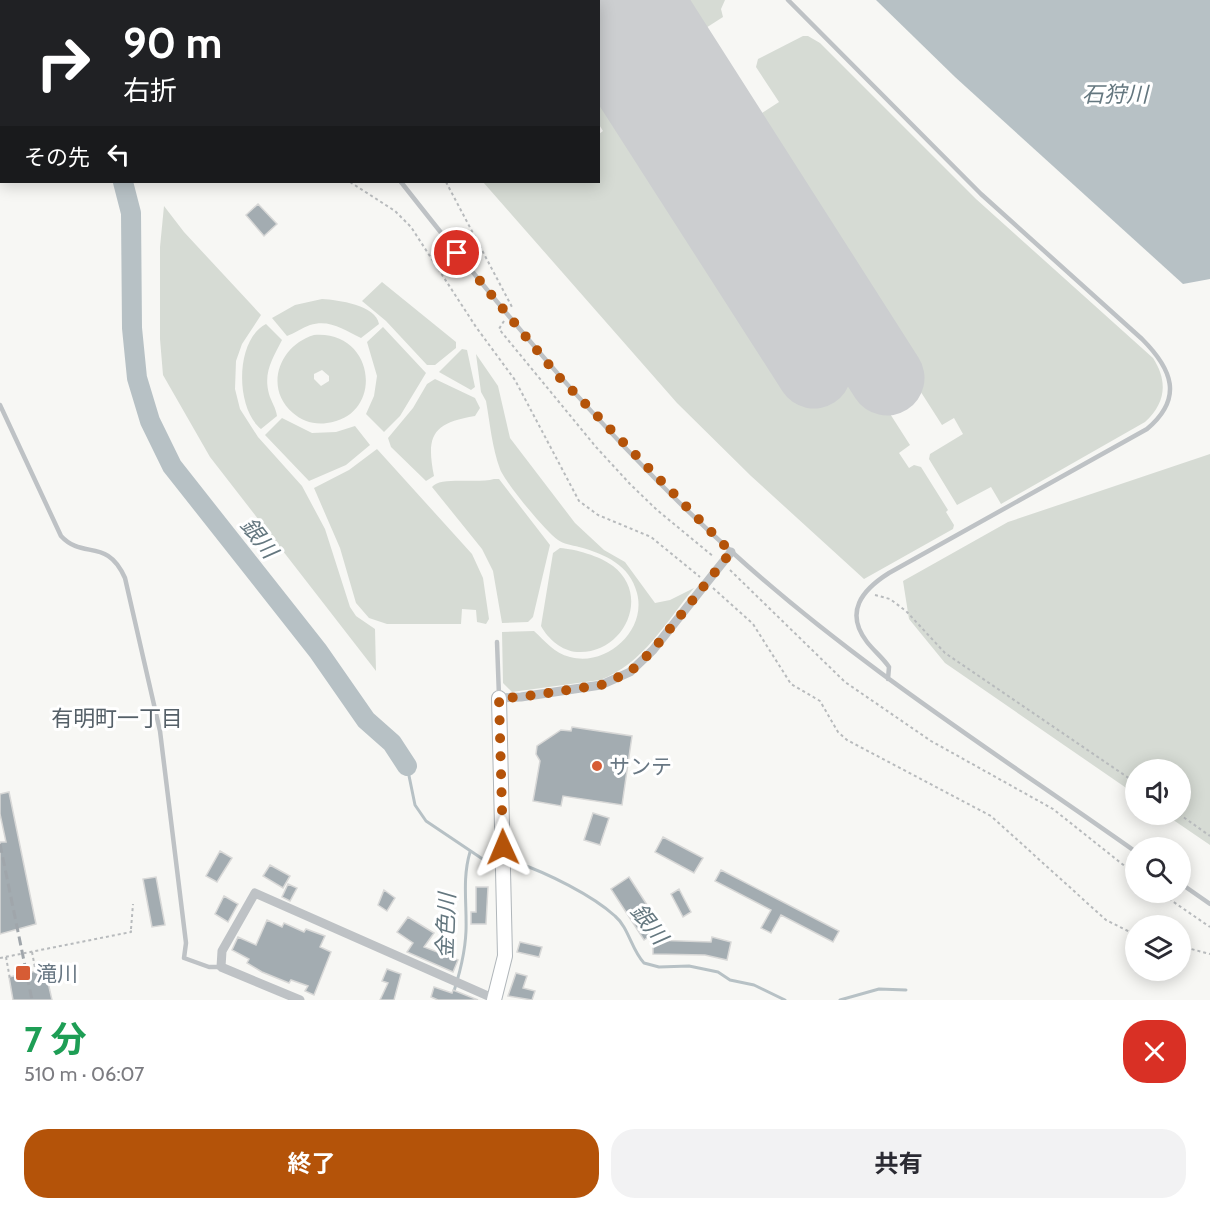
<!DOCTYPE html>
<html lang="ja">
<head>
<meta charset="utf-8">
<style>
	:root { --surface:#fff; --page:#f2f2f3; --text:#2b2b33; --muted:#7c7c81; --accent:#b45309 }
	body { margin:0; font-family:Cabin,"Noto Sans JP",sans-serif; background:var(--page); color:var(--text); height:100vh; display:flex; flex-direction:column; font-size:22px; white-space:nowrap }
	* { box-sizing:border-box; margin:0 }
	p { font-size:20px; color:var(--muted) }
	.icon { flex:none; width:33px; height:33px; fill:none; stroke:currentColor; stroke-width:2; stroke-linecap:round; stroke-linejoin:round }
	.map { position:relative; height:1000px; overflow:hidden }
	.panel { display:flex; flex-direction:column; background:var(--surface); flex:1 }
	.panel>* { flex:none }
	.top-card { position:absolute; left:0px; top:0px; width:600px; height:183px; box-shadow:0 3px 15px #0003; background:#202124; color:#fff; overflow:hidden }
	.tools { position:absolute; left:1125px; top:759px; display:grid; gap:12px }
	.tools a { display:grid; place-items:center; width:66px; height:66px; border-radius:50%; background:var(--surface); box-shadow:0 3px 15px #0003; font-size:30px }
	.pin { position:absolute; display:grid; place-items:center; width:51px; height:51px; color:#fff; margin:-26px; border:3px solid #fff; border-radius:50%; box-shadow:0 2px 6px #0007 }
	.me { position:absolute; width:66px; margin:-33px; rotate:359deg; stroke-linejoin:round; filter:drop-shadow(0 0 4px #0008) }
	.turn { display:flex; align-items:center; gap:21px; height:126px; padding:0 24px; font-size:27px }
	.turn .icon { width:78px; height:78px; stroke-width:2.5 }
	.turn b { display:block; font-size:42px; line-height:51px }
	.then { display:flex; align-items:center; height:57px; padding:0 24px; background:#0003; gap:12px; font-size:22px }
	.round { display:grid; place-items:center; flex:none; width:63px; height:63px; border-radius:24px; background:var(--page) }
	.overview { display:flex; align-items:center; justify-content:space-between; height:102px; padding:0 24px }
	h1 { font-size:36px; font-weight:700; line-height:45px; color:#1e9e55 }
	.action { display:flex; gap:12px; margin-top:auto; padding:12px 24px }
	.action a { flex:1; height:69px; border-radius:24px; background:var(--accent); color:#fff; font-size:24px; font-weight:700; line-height:69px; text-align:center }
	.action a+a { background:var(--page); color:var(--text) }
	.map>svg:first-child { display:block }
</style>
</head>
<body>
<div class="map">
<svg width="1210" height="1000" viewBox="0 0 1210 1000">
	<rect width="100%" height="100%" fill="#f7f7f4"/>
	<path fill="#d6dbd4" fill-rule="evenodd" d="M353 0H477L478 1 354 2Z
		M519 0H625L638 34 710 145 716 142 910 445 899 453 909 468 914 465 921 467 948 510 946 512 954 525 953 529 864 579 751 476 677 403 483 182H598L599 134 603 131 598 123V2Z
		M630 0H660L665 14 684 43 671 51 653 23Z
		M676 0H725L721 9 723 17 698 33Z
		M803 36H808L820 43 976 199 1153 358C1168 381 1166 403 1145 422L1001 504 991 487 957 505 929 459 930 454 963 434 954 418 942 425 748 122 779 102 756 67 758 59Z
		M744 125 908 382 904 400 885 396 720 139Z
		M164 206 184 232 261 315 242 344 236 361 235 389 240 409 258 437 302 486 325 529 350 607 356 616 375 629 376 671 210 457 163 375 160 339V247Z
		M382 282 456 342V348L435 365H427L386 321 362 301Z
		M322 299C338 300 376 305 379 324L361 338C344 330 330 319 310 325 302 328 295 333 287 336L272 318 295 305Z
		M266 324 282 340C273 358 263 372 269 394 271 401 276 408 277 416L261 429C235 408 235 340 266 324Z
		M383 327 426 373 400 416 384 432 366 414 374 396 377 376 367 342Z
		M314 335C376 330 385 416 327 423 314 425 302 421 293 413 263 387 280 345 314 335ZM322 370 329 376V381L321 386 314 379V374Z
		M462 349 467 350 475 387 471 390 439 372Z
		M476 354 498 386 510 438 575 523 604 550 625 562 655 603 670 600 694 588C666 622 643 664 600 680L512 692 503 683 502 632 534 631C545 641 554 653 570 657 606 667 647 631 637 593 630 565 605 554 579 547 572 545 563 544 558 540 545 531 505 482 500 469 492 448 490 423 486 401L481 392Z
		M435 379 475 398 480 408 475 416C432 423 426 436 434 476L426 481 391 447 388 438 413 408 427 384Z
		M282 418 312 433 336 432 355 426 370 445 346 465 309 481 265 435Z
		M377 449 472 554 483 578 489 619 486 624 477 622 476 610 462 609 461 624H387L369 618 356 603 340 548 314 488 349 470Z
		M1210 454V845L1166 815 1180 814V770H1136L1135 794 945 663 909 619 903 581 1008 522Z
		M494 479H499L550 545 533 617 528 622 502 623 493 571 482 549 432 487C440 476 478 484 494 479Z
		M560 548C575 549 600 556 613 566 652 596 623 655 577 652 562 651 548 639 541 626L553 553Z"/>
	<path fill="#b7c1c5" d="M876 0H1210V279L1183 284 955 77Z"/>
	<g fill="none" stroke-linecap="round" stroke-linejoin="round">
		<path stroke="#b7c1c5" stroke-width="3" d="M407 766 415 805 426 821 487 862
			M518 863C547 873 592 895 615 916 629 928 631 949 644 963L659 967 689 966 718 972 730 980 754 985 785 1000
			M451 1000C459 977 465 956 466 931 467 904 462 879 470 852
			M840 1000 879 989 906 990"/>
		<path stroke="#b7c1c5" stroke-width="20" d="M0 14 2 16
			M123 182 131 213 132 328 137 378 150 421 172 466 318 651 366 720 392 743 407 766"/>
		<path stroke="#ccced0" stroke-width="75" d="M503 0 504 2
			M646 0 887 378
			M598 34 814 371"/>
	</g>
	<path fill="#a3acb1" stroke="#d8d8d7" stroke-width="1.5" d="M258 204 277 224 264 236 246 215Z
		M572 727 632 736 622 805 563 796 561 806 533 801 540 761 536 754 537 746 561 730 571 731Z
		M9 792 36 924 0 934V842H6L0 814V794Z
		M593 813 609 818 600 845 584 840Z
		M663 837 703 858 694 873 655 852Z
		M220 851 232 858 217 882 206 876Z
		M270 865 290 876 283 888 263 876Z
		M721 870 839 931 833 942 781 915 771 933 761 928 771 910 715 881Z
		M156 877 165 925 152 927 143 879Z
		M629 877 662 928 644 940 611 889Z
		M288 884 297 888 290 901 282 897Z
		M476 887H488L486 924H471V912H476Z
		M679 889 691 912 683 917 671 894Z
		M384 890 395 898 387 911 378 905Z
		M224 896 238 904 228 922 215 914Z
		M408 917 434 933 424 947 458 960 453 972 407 952 413 943 397 932Z
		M267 920 282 927 284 923 304 932 306 929 325 936 320 947 331 952 314 995 305 991 308 986 291 980 289 983 262 972 247 963 249 959 232 950 238 937 256 945Z
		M712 937 731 942 727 960 705 955 653 954V940L711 942Z
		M520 942 542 947 539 957 517 952Z
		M45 969 52 1000H13L9 977Z
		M387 969 401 974 394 1000H380L388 983 382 981Z
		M516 973 527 976 523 988 535 991 532 1000 508 996Z
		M434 987 452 993 453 990 478 1000H438L431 997Z"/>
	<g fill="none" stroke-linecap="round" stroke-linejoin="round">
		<g stroke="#b0b6ba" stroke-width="16">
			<path id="secondary" d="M494 1000 505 956 499 698"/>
		</g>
		<path stroke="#b8bbbd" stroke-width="2" stroke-dasharray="3 3" stroke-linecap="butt" d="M210 0 211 2
			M347 0 348 2
			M350 182 395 211 411 227 476 327 515 380 579 501 598 515 651 537 700 577
			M446 182 512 307
			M504 321 499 329 596 447 630 484 657 510 714 557
			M730 570 845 682 931 741 1053 809 1136 875
			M713 588 753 624 791 684 820 701 838 732 847 740 991 816 1106 920 1136 935
			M875 595 890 599 906 611 945 653 1136 783
			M1179 814 1210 836
			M1159 892 1210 927
			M131 929 133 904
			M1180 946 1210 954
			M32 952 36 973
			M6 957 10 979"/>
		<path stroke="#bec2c5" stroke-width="4.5" d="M253 0 254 2
			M788 0 981 194 1142 339C1172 369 1184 398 1147 429L889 573C862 590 844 612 867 642 874 651 883 658 889 667L888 679
			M401 182C503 312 608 441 732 552 856 665 999 755 1136 852
			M0 405 61 536C83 560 107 537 125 578L160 731 186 943 184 958 209 967H221
			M497 642 499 696
			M1180 883 1210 904"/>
		<path stroke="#bec2c5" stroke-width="9" d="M499 698 521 697 601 685 630 672 653 650 731 552
			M300 1000 221 967 222 951 255 893 495 999"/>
		<use href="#secondary" stroke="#fff" stroke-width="14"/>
		<path stroke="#a0a6ab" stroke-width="3" stroke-dasharray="9 4.5" stroke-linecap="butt" d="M0 844 32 1000"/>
		<path stroke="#b8bbbd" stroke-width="2" stroke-dasharray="3 3" stroke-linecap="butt" d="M0 958 131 932V929"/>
	</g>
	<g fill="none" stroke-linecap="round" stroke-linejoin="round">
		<path stroke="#b45309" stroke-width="10" stroke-dasharray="0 18" d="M457 253 559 377 731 552 653 650 630 672 601 685 521 697 499 698 503 847"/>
	</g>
	<g fill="#d65c35" stroke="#fff" stroke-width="2">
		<circle cx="597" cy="766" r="6"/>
		<rect x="15" y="965" width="16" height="16" rx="3"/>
	</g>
	<g text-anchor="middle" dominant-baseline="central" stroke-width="6" stroke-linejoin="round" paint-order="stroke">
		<g font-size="21" fill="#687783" stroke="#fff" text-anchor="start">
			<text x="609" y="766">サンテ</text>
			<text x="36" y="973">滝川</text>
		</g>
		<g font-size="22" font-style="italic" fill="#64777f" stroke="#fff">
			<text x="1115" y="94">石狩川</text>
			<text transform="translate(259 538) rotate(52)">銀川</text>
			<text transform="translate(649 924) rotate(52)">銀川</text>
			<text transform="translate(446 926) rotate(-88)">金色川</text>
		</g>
		<g font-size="22" fill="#556068" stroke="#fff">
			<text x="117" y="718">有明町一丁目</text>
		</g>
	</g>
</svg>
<div class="tools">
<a><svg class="icon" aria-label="sound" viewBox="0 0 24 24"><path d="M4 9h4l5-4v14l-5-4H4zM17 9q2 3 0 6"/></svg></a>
<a><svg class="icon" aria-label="search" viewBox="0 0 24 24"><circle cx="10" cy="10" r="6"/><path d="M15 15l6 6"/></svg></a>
<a><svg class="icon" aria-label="layers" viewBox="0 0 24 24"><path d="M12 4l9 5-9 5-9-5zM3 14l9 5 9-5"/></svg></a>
</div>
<div class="pin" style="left:457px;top:253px;background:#d93025"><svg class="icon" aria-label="arrive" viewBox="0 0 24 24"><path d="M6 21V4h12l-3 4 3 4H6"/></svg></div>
<svg class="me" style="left:503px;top:847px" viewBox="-20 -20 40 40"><path d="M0-17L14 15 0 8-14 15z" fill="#b45309" stroke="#fff" stroke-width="4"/></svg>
<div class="top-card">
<div class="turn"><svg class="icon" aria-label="right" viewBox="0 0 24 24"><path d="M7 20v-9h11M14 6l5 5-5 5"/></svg><div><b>90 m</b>右折</div></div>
<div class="then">その先<svg class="icon" aria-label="left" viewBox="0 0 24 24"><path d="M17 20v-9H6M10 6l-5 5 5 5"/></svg></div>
</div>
</div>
<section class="panel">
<div class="overview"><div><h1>7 分</h1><p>510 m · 06:07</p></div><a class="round" style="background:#d93025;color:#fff"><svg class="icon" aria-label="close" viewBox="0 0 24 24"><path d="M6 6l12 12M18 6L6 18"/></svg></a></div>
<div class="action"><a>終了</a><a>共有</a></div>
</section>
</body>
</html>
